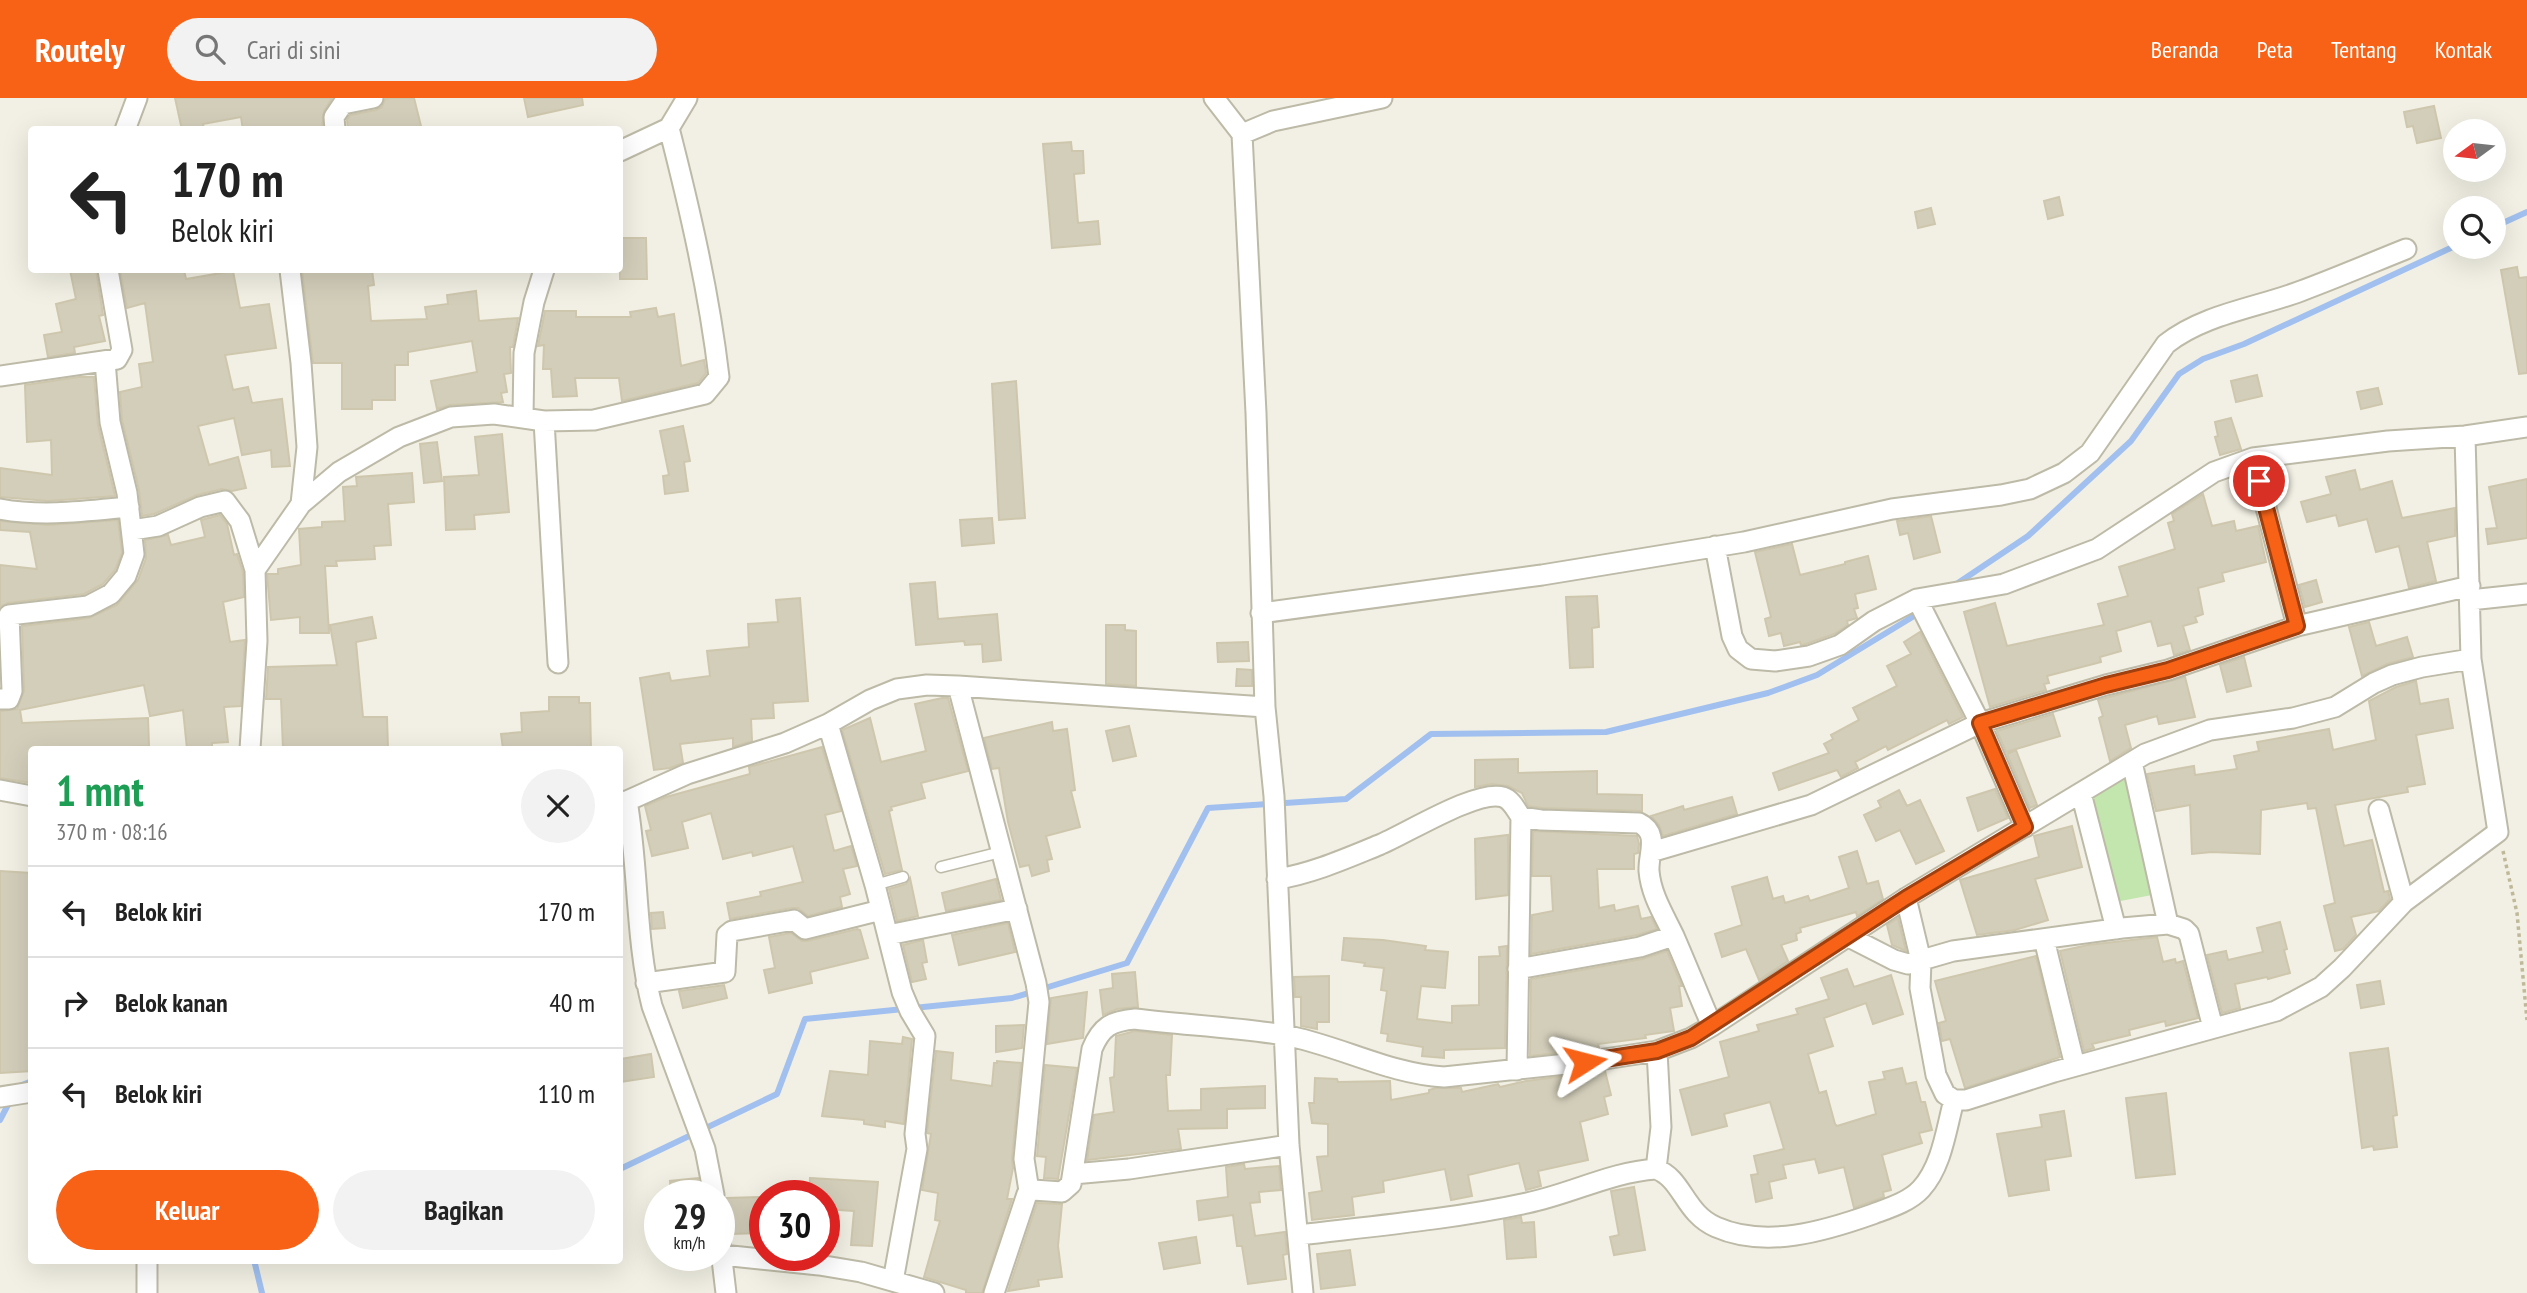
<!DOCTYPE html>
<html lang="id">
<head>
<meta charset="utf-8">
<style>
	:root { --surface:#fff; --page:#f2f2f2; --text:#222; --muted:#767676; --line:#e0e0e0; --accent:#f76217 }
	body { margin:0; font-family:"PT Sans Narrow",sans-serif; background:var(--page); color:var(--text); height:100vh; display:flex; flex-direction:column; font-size:26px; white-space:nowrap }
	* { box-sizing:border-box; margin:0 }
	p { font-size:23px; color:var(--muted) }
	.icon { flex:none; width:38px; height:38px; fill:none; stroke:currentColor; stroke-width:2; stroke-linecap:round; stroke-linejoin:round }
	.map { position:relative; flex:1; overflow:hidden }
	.drawer { position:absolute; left:28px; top:648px; width:595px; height:518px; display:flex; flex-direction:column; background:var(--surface); border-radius:7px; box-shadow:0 7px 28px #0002 }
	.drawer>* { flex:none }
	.top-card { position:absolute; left:28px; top:28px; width:595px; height:147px; border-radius:7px; box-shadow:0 7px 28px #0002; background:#fff; color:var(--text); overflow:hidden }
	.needle { width:46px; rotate:255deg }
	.fabs { position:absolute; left:2443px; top:21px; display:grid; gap:14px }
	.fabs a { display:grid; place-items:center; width:63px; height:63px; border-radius:50%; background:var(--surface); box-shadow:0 7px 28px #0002; font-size:35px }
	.speed { position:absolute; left:644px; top:1082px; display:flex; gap:14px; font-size:35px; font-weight:700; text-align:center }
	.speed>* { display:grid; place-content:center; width:91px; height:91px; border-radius:50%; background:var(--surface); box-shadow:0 7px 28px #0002; line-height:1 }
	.speed small { font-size:18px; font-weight:400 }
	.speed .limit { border:10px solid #d22; background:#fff; color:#111 }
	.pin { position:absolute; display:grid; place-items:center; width:60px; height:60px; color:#fff; margin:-30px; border:4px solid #fff; border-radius:50%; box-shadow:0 2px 7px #0007 }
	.me { position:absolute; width:77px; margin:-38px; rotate:81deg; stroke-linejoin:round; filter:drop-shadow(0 0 5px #0008) }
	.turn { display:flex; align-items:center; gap:24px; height:147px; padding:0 28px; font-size:32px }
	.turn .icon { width:91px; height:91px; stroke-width:2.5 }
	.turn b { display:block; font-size:49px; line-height:60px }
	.round { display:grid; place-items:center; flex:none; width:74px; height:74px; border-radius:37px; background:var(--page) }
	.headline { display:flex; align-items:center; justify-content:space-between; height:119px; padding:0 28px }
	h1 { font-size:42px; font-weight:600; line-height:52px; color:#1e9e55 }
	.action { display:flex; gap:14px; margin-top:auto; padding:14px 28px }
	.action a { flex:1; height:80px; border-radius:42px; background:var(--accent); color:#fff; font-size:28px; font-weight:600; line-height:80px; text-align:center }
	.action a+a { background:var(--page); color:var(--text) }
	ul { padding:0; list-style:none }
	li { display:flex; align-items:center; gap:21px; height:91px; padding:0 28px; border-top:2px solid var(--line) }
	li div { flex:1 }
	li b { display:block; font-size:26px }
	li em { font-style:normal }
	header { display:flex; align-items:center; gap:42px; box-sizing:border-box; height:98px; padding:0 35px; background:var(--accent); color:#fff }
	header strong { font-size:33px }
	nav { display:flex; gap:38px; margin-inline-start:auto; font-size:24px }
	.search { width:490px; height:63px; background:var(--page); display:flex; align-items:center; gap:18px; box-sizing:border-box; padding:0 24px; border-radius:38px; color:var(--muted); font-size:26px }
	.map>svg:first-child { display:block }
</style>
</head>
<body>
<header>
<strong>Routely</strong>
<div class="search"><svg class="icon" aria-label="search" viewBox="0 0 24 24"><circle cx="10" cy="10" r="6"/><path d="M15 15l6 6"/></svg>Cari di sini</div>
<nav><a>Beranda</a><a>Peta</a><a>Tentang</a><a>Kontak</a></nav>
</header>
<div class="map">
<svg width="2527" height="1195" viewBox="0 0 2527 1195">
	<rect width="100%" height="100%" fill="#f2f0e4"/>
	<path fill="#c2e6ad" d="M2136 663 2152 797 2105 806 2071 703Z"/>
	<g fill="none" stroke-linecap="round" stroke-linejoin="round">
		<path stroke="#a1c0ef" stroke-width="6" d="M2494 129 2527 114
			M1955 487 2028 438 2131 343 2179 276 2203 261 2244 246 2455 148
			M17 989 32 983
			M0 1022 11 1001
			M620 1071 777 996 805 921 1012 900 1127 865 1208 710 1346 701 1431 636 1606 634 1768 595 1817 577 1919 515
			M254 1162 262 1195"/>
	</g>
	<path fill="#d3ceba" stroke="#cec7ad" stroke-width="2" d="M175 0H332L324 13 322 29 310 32H243L241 19 203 26 204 32H182Z
		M390 0H414L422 32H348L347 22 350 17 376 12 382 9 385 1Z
		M524 0H582L583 7 528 19Z
		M2434 8 2441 40 2417 45 2413 28 2407 29 2404 14Z
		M1071 44 1072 53H1083L1084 75 1074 76 1078 125 1098 123 1100 146 1052 150 1043 46Z
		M2059 99 2063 117 2048 121 2044 103Z
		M1931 110 1935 126 1918 130 1915 114Z
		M620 140H646L647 181H620Z
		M2517 169 2519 180 2527 179V275L2519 276 2501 172Z
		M70 172H96L103 217 99 218 105 243 74 249 75 255 48 259 44 237 62 234 56 206 76 201Z
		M120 172H184L186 181 233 173 240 210 269 206 276 250 225 257 233 292 248 289 252 305 282 301 290 368 272 369 271 352 242 357 234 320 198 328 209 367 238 359 246 390 232 393 222 391 197 397 154 416 142 418 139 392 122 322 120 294 142 289 139 266 153 264 145 205 127 210Z
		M302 172H372L374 187 368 188 371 223 427 221 425 209 448 206 447 197 476 193 479 223 518 220 513 249H510L511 275 504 276 507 294 501 295 503 304 450 307 437 311 431 283 477 274 472 243 408 254V267H395V302H372V311H342V265H313Z
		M656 210 658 219 674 216 681 268 704 262 706 275 698 285 622 303 619 280H575L577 298 553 299 551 271H543L544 247 538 248 545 213H576V219H631L630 214Z
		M2257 277 2262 298 2236 304 2231 283Z
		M79 279H94L98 327 115 398 48 403 0 399V370L52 377 51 342 27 344 25 287Z
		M1016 283 1025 420 999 422 992 286Z
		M2378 290 2382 306 2361 311 2357 294Z
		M2231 320 2241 351 2220 357 2215 339 2218 338 2215 324Z
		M683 328 690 363 684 364 688 393 665 396 663 378 669 377 660 333Z
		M502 336 509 414 474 417 475 431 446 432 444 379 479 377 475 339Z
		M437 344 442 383 424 385 420 346Z
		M2355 372 2360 392 2392 383 2402 420 2455 410V438L2427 444 2436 483 2409 490 2399 448 2376 454 2367 421 2339 428 2336 417 2307 424 2301 404 2331 396 2326 379Z
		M412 375 414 404 388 406 391 447 374 448 375 461 336 463 337 468H325L329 535H300V519L271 522 267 476H278V471L301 467 299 431 322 429V424L345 423 343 389 357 388 356 379Z
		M2527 381V440L2488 446 2486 431 2497 430 2489 389Z
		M2203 396 2212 428 2234 423 2236 433 2258 428 2266 464 2222 475 2224 483 2198 490 2203 516 2195 519 2197 524 2183 528 2190 552 2174 557 2171 545 2158 548 2151 523 2116 533 2121 553 2100 559 2101 564 2047 578 2049 585 2044 586 2046 592 1990 609 1964 514 1995 505 2007 548 2104 527 2098 506 2128 498 2119 469 2175 451 2168 425 2174 423 2172 416Z
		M220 417 227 426 234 457 237 456 243 474 244 499 223 504 230 544 245 542 241 608 224 609 228 644 212 645V651H187L183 612 150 618 144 587 20 612 22 625 148 620 149 648 129 649V651H32V685L0 680V613L17 611 24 593 22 528 89 520 117 507 138 482 146 460 145 442 168 437 171 447 205 439 201 422Z
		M1931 418 1940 454 1914 461 1908 435 1900 437 1897 423Z
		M992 420 994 445 962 448 960 422Z
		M118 422 122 455 115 472 103 486 84 496 8 505 0 509V467L37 471 30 434 0 432V423L49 427Z
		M1792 446 1800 477 1845 466V464L1868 458 1876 491 1855 496 1858 510 1854 511 1857 520 1847 523 1848 527 1834 536 1806 546 1801 547 1800 544 1784 548 1781 535 1769 538 1765 521 1771 519 1755 454Z
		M2316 482 2322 504 2305 509 2299 487Z
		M935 484 938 521 997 516 1001 562 983 564 982 546 965 547 964 543 916 547 910 486Z
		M1597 498 1599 529 1592 530 1593 569 1570 570 1566 499Z
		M800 500 808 603 773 605 774 620 751 621 752 643 733 649V640L680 646 683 665 670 670 654 672 640 580 669 575 671 583 710 578 707 553 749 549 748 526 778 524 776 502Z
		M372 519 376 540 356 544 363 619H387L388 651H283L281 601H266L268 569 337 567 330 527Z
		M2369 524 2376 548 2407 539 2413 559 2387 566 2362 578 2349 529Z
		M1106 527H1125V532L1136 533V588L1106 586Z
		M1920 534 1963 619 1949 626 1947 622 1888 652 1886 648 1855 664 1858 670 1841 679 1837 672 1779 692 1773 675 1829 655 1824 646 1833 641 1831 637 1859 622 1853 610 1897 588 1887 568 1911 556 1904 544Z
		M1248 544 1249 563 1218 564 1217 545Z
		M2244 559 2251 588 2227 594 2220 567Z
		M1237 571 1252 572V588H1236Z
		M2185 579 2195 619 2159 626 2157 618 2125 627 2131 650 2110 663 2099 620 2103 618 2098 602Z
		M2416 583 2420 606 2448 601 2453 630 2416 637 2425 686 2407 689 2408 694 2335 707 2344 748 2372 742 2384 794 2388 793 2390 801 2379 813 2351 819 2356 837 2343 851 2335 853 2324 808 2335 805 2316 710 2308 711 2307 705 2261 712 2260 756 2212 754 2192 756 2190 707 2156 713 2147 676 2194 668 2195 677 2237 671 2234 658 2259 653 2257 644 2329 631 2333 652 2376 642 2369 603 2396 589Z
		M549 599H579V605H590L591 651H503L501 636 522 634 521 615 549 613Z
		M942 600H948L968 673 921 685 925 700 891 709 892 712 889 713 902 772 885 776 842 632 870 620 881 664 926 653 915 606Z
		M2053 616 2060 638 2006 654 1997 633Z
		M1052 624 1053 633 1067 631 1075 692 1071 693 1080 729 1046 738 1052 761 1047 762 1049 773 1032 778 1029 767 1020 769 1008 724 999 670 992 671 984 640Z
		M1129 628 1136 658 1113 663 1106 633Z
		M822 649 841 713 825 717 834 753 851 748 857 768 843 771 850 796 840 799 842 809 808 818 798 810H792L730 821 727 805 761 798 760 794 803 784 793 748 753 758 752 754 723 761 711 715 682 724 688 750 652 758 646 733 651 732 645 708 666 699 750 676 749 669Z
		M2016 652 2037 707 2030 710 2007 656Z
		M1518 661V675L1597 673V696L1642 697V713L1542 710 1528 708 1522 695 1508 688 1492 686 1475 689V662Z
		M1995 691 2008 720 1978 733 1967 700Z
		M1899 692 1907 708 1920 702 1944 753 1916 766 1900 732 1876 743 1864 717 1881 709 1878 703Z
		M1732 699 1737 716 1663 738 1659 727 1651 718 1683 708 1684 712Z
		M2072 728 2082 769 2035 781 2048 822 2015 832 1977 837 1960 782 2039 759 2034 738Z
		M1533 733 1637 738 1639 746 1638 755 1634 756V771H1597L1599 810 1614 807 1615 813 1638 808 1641 821 1651 819 1657 831 1637 837 1531 856 1532 817 1553 813 1551 778H1532Z
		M1508 737V797L1476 801 1475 741Z
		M1857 753 1867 786 1878 783 1883 801 1857 818 1856 814 1800 830 1801 834 1796 836 1797 842 1781 847 1788 863 1759 882 1746 851 1722 859 1715 836 1742 827 1732 789 1767 779 1773 801 1783 798 1785 805 1808 798 1810 803 1849 790 1839 759Z
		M0 773 31 775 32 973 0 975Z
		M910 780 918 818 897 823 889 791 906 786Z
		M996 781 1001 802 946 813 942 795Z
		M663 814 665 830 652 831 651 815Z
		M1898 820 1906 853 1892 847 1887 827Z
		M2280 824 2287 851 2284 852 2290 875 2268 881 2267 879 2235 886 2240 910 2222 915 2207 857 2226 853 2228 862 2263 854 2257 830Z
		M1008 825 1015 854 959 867 952 837Z
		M857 831 860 832 868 860 810 874 812 885 769 895 764 872 775 870 769 839 791 835 802 843H807Z
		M2157 839 2163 864 2175 861 2176 865 2183 863 2198 920 2166 928 2165 923 2129 932 2130 937 2092 946 2094 950 2084 953 2060 853 2088 847Z
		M1344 840 1383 842 1426 848 1425 852 1448 854 1445 890 1421 888 1417 921 1452 925V908L1479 907V859L1500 858 1499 849 1507 848 1505 950 1444 952V960L1422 958 1423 949 1387 943 1388 936 1381 935 1387 893 1381 892 1384 870 1364 868 1365 865 1342 862Z
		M923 842 927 864 922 865 926 881 912 884 903 847Z
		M1667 853 1682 888H1679L1682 908 1670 910 1674 933 1645 937 1646 940 1598 946 1599 950 1530 958 1531 881 1642 861Z
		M2036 858 2060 959 1965 990 1950 941 1942 943 1939 925 1946 923 1935 883Z
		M1847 871 1854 889 1891 877 1903 916 1873 926 1866 905 1824 920 1833 948 1808 956 1819 995 1826 993 1835 1026 1837 1028 1876 1016 1869 984 1885 981 1883 974 1902 970 1906 986 1916 984 1921 1004H1925L1932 1032 1919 1035 1922 1045 1882 1057 1891 1092 1883 1094 1884 1099 1854 1110 1844 1069 1819 1075 1815 1061 1783 1067 1786 1080 1769 1084 1772 1100 1756 1104 1751 1077 1758 1076 1754 1058 1784 1051 1770 1004 1724 1016 1727 1028 1692 1037 1680 992 1729 979 1720 944 1759 933 1757 927 1798 916 1796 911 1829 901 1821 880Z
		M1135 874 1138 909 1117 911 1103 917 1100 892 1113 890 1112 876Z
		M1329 878V924H1317V931L1301 928V899H1295L1294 879Z
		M2380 883 2384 906 2361 910 2357 887Z
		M724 887 727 900 683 910 679 893Z
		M1087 894 1083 940 1047 946 1051 900Z
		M1024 927 1022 950 996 954V928Z
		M1135 933 1172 937 1170 977H1166L1168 1013 1201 1012V991L1265 988V1010L1227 1011V1030L1178 1031 1181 1051 1087 1062 1094 1017 1114 1014 1110 980 1114 979 1116 938Z
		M903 939 912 941 904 1026 885 1023V1029L864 1026V1022L822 1018 830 973 868 977 870 943 902 946Z
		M2388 950 2397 1017 2393 1018 2397 1049 2374 1052 2373 1048 2362 1050 2350 955Z
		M936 953 953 955 951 982 992 988 994 965H997V963L1021 965 1012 1060 1013 1070 1007 1101H1012L982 1195H966V1192L924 1179 940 1123 935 1122 938 1095 922 1092 931 1036 927 1035Z
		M651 956 654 979 620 984V961Z
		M1045 967 1077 970 1058 1081 1044 1080 1046 1059 1037 1058Z
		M1605 973 1611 997 1604 999 1608 1016 1580 1024 1588 1062 1538 1073 1541 1088 1526 1092 1519 1065 1468 1077 1472 1098 1451 1102 1445 1071 1383 1083 1384 1094 1352 1099 1354 1117 1312 1122 1309 1095 1322 1093 1317 1059 1328 1058V1026L1312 1025 1309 1005H1314L1315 980 1337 981 1338 984 1390 983 1391 1002 1429 995V992L1436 990H1461L1462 994 1498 986 1500 989 1526 983Z
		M2166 995 2175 1076 2136 1080 2126 1000Z
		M2064 1013 2071 1058 2045 1062 2049 1092 2009 1098 1997 1036 2042 1029 2040 1017Z
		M1244 1066 1245 1071 1279 1068 1281 1092 1259 1094 1260 1104 1250 1105 1255 1138 1285 1134 1287 1156 1283 1157 1286 1181 1248 1186 1242 1148H1237L1233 1117 1199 1122 1197 1103 1228 1099 1226 1069Z
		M698 1080 701 1097H671L670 1083Z
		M810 1080 878 1084 872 1148 851 1147 854 1113 824 1111V1097H809Z
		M1634 1089 1645 1152 1614 1157 1610 1139 1619 1137 1611 1093Z
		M758 1099 760 1135 731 1136 726 1123H720L719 1108 726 1100Z
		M1037 1105 1062 1106 1058 1148 1062 1179 1038 1182 1039 1188 1008 1193Z
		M1521 1119 1522 1125 1534 1124 1536 1159 1507 1161 1504 1122Z
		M1196 1139 1200 1165 1164 1171 1159 1145Z
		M1350 1152 1355 1187 1321 1191 1317 1156Z"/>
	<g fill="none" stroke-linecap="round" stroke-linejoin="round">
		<g stroke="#bdbaa7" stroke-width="13">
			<path id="service" d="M941 769 1001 754
				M875 787 903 779"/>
		</g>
		<g stroke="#bdbaa7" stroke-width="23">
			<path id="minor" d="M1214 0 1242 36
				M343 6 373 0
				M125 32 137 0
				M335 32 334 19 347 0
				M1242 36 1256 315 1265 609 1274 698 1289 1047 1303 1195
				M1242 36 1273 23 1382 0
				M620 53 669 30 687 0
				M0 278 117 261 122 252 108 172
				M523 320 524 255 534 204 544 172
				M544 323 558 565
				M2253 360 2297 528 2470 488
				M301 406 339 374 399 339 451 319 494 316 544 323 594 322 705 296 719 279C709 194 690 112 669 30
				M0 411C43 419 86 413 129 409
				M132 432 158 428 200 409 225 403 240 423 255 472
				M1715 448 1732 538 1738 551 1751 561 1775 563 1809 558 1840 547 1874 523 1917 501 2004 486 2097 451 2214 374 2253 360 2388 343 2465 338 2527 329
				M1917 501 1980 625 2025 729
				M2470 502 2527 496
				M1261 515 1542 477 1744 444 1892 411 2001 397 2030 391 2064 375 2090 355 2166 246C2204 216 2256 210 2301 193 2336 180 2371 165 2406 151
				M958 588 1036 885 1039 904 1024 1061 1029 1093
				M0 601H9L12 593 9 517 88 508 111 496 126 478 134 456 127 395 110 324 105 263
				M828 626 875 787 902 894 910 913 925 938 915 1036 917 1051 893 1183
				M250 651 257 543 255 472 301 406 307 349 301 265 290 172
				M2132 664 2168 826
				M0 692 32 698
				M2081 695 2116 831
				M627 703C639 771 635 841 652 908L705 1051 714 1097
				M620 704 627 703 687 676 785 645 828 626 870 602 897 591 927 587 958 588 1265 609
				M2379 712 2404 804
				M1651 754 1811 707 1980 625 2106 587 2168 572 2297 528
				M1277 781C1311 776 1347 760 1379 747 1406 736 1477 691 1503 699 1512 702 1516 712 1521 719L1541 722 1639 725C1660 735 1648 756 1649 773 1651 797 1664 817 1674 838 1687 868 1699 898 1712 928
				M1906 800 1921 863 1920 890 1936 977 1945 996 1954 1002
				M888 837 1017 811
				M1849 839 1894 862 1908 866 1953 853 2122 830 2168 826 2184 831 2189 836 2213 930
				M2044 841 2075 968
				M1518 871 1640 849 1673 838
				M646 885 725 874 727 837 732 833 794 822 805 831 881 812
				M1517 972 1521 719
				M0 999 32 994
				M1656 1071 1661 1029 1657 953
				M1073 1076 1129 1071 1289 1047
				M719 1136 726 1195
				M1299 1137C1375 1128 1453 1121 1527 1105 1571 1096 1611 1074 1656 1071 1683 1081 1684 1115 1716 1129 1766 1151 1825 1133 1873 1116 1889 1110 1909 1104 1921 1091 1942 1068 1946 1032 1954 1002H1966L2054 974 2276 913 2321 889 2342 870 2404 804 2498 734 2471 561 2465 338
				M722 1157 819 1167 861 1174 934 1195
				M147 1162V1195
				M994 1195 1027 1096 1033 1092 1062 1094 1071 1086 1092 951C1101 929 1111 923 1135 921 1184 927 1235 929 1284 937 1338 947 1389 976 1444 979L1585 964 1657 953 1691 940 1712 928 1906 800 2145 656 2210 632 2293 620 2335 609 2374 585 2392 577 2422 569 2471 561"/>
		</g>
		<path stroke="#bfb899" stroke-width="3.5" stroke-dasharray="3.5 3.5" stroke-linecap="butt" d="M2503 753 2517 815 2527 922"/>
		<use href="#service" stroke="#fff" stroke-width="10"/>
		<use href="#minor" stroke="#fff" stroke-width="19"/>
	</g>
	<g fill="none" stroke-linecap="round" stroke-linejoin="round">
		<g stroke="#a1400f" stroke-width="18">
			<path id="route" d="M1585 964 1657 953 1691 940 1906 800 2025 729 1980 625 2106 587 2168 572 2297 528 2259 383"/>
		</g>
		<use href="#route" stroke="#f76217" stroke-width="12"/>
	</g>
</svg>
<div class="fabs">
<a><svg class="needle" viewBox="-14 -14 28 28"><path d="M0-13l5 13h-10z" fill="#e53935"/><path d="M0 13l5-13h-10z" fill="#767676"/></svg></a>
<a><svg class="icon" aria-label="search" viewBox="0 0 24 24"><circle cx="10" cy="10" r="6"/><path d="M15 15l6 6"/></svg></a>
</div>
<div class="speed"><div>29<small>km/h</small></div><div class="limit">30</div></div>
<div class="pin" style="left:2259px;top:383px;background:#d93025"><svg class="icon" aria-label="arrive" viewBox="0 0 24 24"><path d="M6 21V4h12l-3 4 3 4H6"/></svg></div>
<svg class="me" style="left:1585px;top:964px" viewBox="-20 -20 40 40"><path d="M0-17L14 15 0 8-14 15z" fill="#f76217" stroke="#fff" stroke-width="4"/></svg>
<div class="top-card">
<div class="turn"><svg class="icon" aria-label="left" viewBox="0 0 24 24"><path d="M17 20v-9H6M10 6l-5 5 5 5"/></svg><div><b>170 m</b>Belok kiri</div></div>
</div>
<section class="drawer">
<div class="headline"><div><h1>1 mnt</h1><p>370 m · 08:16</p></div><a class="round"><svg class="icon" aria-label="close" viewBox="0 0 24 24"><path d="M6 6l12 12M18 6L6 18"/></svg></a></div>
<ul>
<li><svg class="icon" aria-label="left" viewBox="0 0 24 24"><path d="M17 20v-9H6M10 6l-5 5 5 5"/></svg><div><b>Belok kiri</b></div><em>170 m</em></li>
<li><svg class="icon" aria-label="right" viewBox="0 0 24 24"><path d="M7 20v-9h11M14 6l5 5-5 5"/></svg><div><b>Belok kanan</b></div><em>40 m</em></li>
<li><svg class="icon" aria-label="left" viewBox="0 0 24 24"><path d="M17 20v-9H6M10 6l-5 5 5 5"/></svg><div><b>Belok kiri</b></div><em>110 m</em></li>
</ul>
<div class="action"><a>Keluar</a><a>Bagikan</a></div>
</section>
</div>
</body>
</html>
